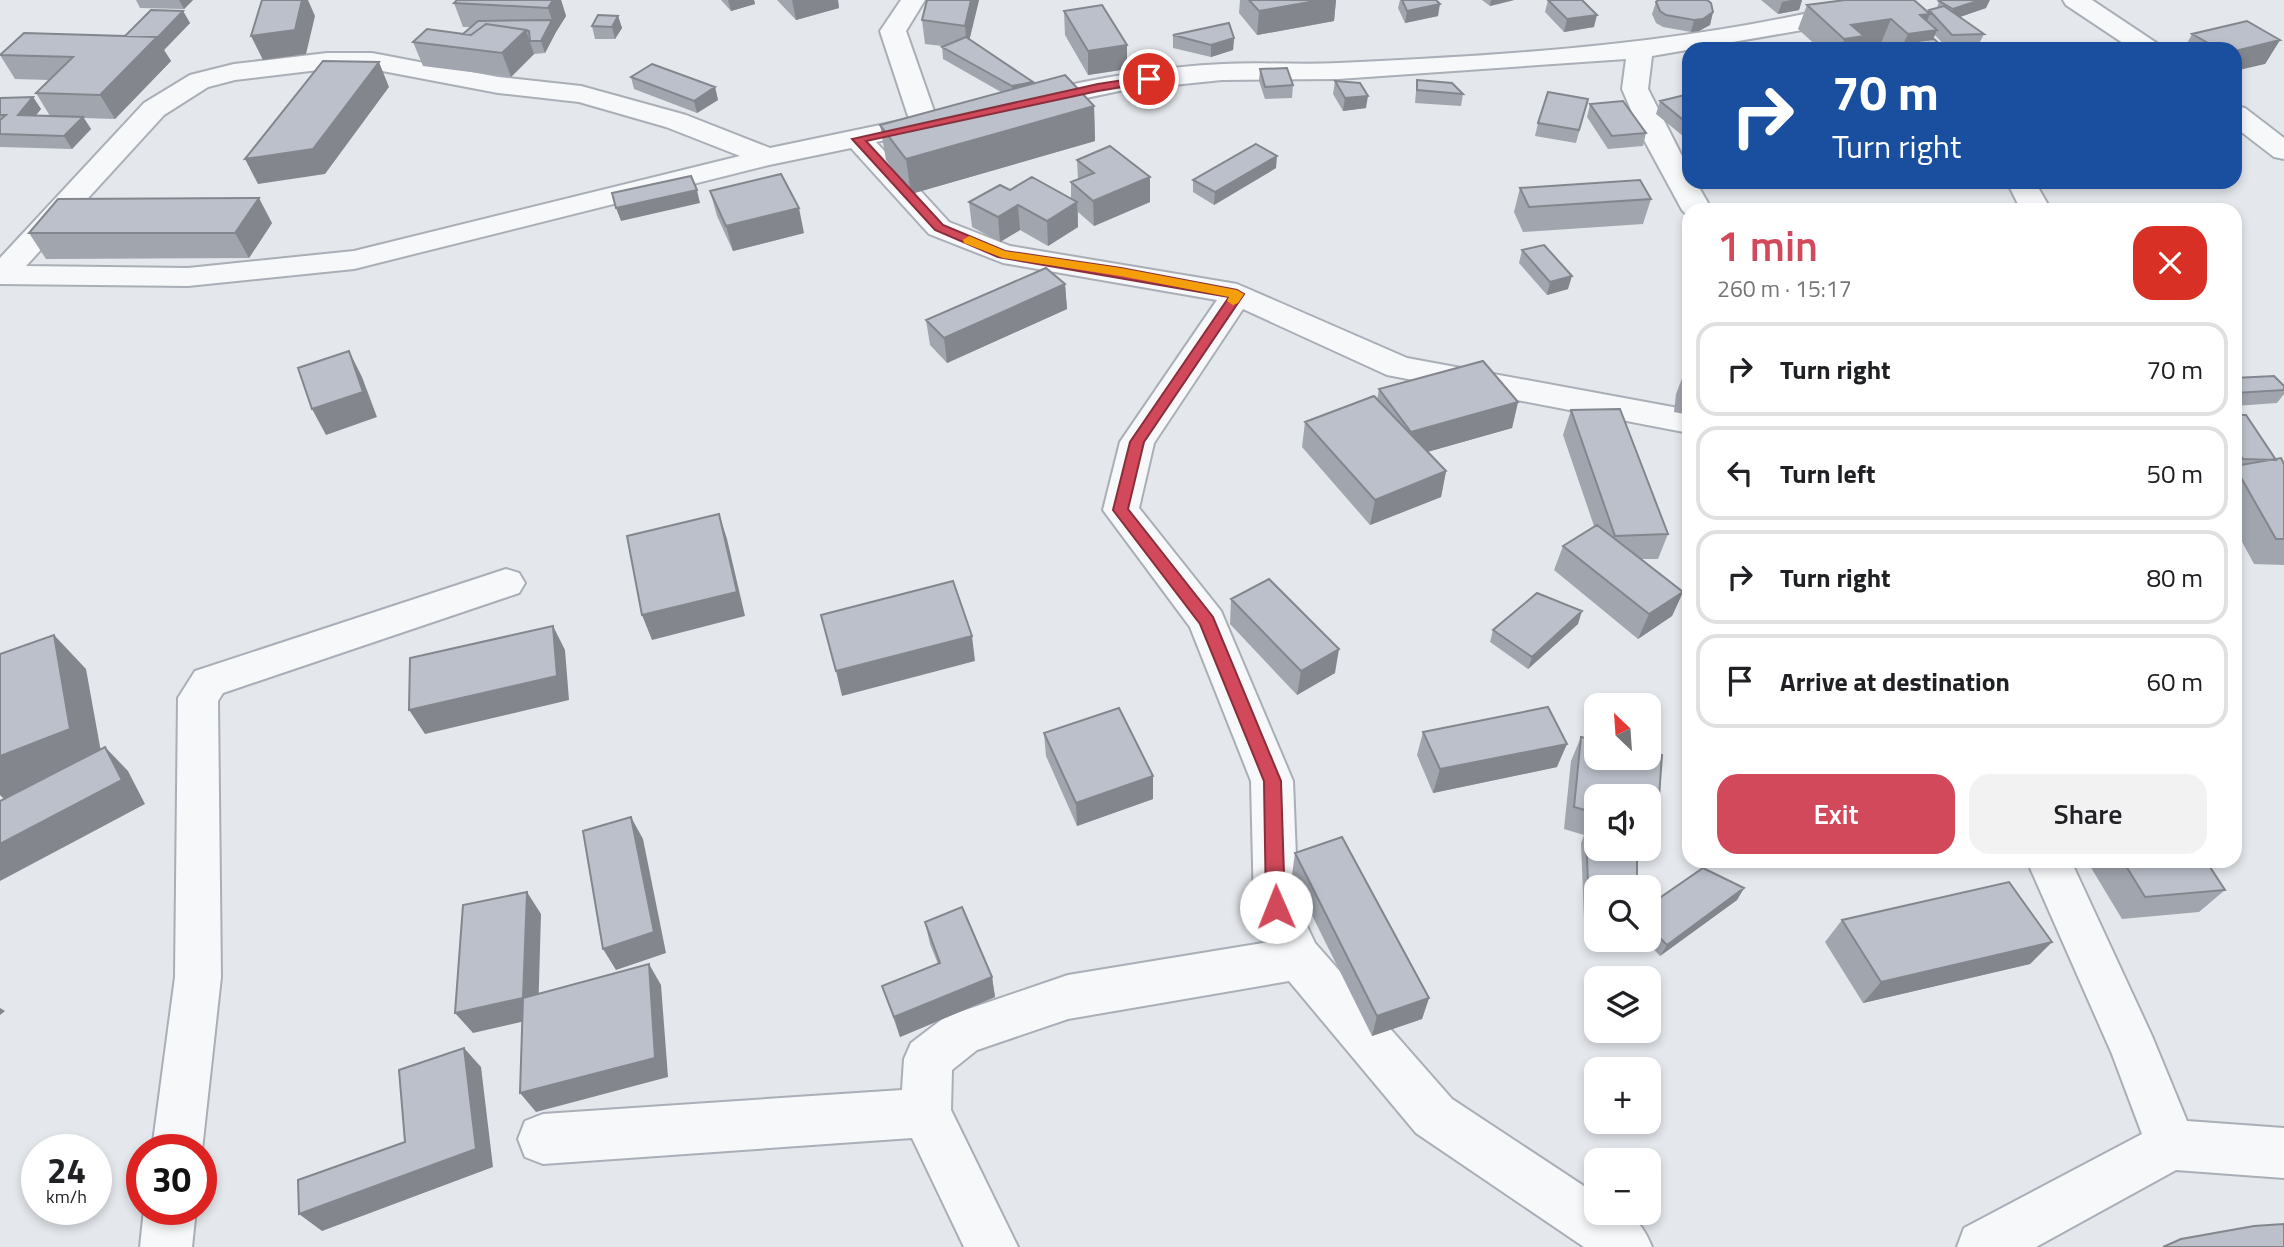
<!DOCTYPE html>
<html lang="en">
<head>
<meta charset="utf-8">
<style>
	:root { --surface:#fff; --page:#f2f2f2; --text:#202124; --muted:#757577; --line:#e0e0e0; --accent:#d1495b }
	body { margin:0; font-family:"Titillium Web",sans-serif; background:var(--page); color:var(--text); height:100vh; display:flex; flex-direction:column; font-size:26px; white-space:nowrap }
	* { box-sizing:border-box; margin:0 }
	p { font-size:23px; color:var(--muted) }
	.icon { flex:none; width:38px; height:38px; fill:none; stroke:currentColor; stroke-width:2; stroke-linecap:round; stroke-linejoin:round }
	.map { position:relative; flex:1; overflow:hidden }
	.drawer { position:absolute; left:1682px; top:203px; width:560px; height:665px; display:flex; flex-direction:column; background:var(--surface); border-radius:21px; box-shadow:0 4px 10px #0003 }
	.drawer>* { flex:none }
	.banner { position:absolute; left:1682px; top:42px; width:560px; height:147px; border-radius:21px; box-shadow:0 4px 10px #0003; background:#1a4fa0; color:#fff; overflow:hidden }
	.needle { width:46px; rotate:335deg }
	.buttons { position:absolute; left:1584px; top:693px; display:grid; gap:14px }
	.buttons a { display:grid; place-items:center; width:77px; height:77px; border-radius:14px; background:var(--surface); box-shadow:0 4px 10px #0003; font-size:35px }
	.speed { position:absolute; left:21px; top:1134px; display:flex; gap:14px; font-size:35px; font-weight:700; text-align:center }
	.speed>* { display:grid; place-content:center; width:91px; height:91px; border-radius:50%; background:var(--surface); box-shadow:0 4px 10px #0003; line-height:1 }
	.speed small { font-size:18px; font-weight:400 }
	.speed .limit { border:10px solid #d22; background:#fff; color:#111 }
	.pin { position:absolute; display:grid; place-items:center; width:60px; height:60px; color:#fff; margin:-30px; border:4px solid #fff; border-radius:50%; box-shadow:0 2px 7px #0007 }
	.me { position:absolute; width:77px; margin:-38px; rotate:359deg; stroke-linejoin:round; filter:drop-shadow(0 0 5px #0008) }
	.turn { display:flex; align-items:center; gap:24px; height:147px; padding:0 35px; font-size:32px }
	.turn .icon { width:91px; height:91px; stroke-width:2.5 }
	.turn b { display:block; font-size:49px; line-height:60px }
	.round { display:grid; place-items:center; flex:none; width:74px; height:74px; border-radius:21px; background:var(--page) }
	.summary { display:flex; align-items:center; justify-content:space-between; height:119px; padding:0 35px }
	h1 { font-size:42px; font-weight:600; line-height:52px; color:var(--accent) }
	.primary-button { display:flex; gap:14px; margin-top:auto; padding:14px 35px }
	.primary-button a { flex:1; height:80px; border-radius:21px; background:var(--accent); color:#fff; font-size:28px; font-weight:600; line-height:80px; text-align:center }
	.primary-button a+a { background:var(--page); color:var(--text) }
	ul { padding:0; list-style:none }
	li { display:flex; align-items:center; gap:21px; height:94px; margin:0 14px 10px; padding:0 21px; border:4px solid var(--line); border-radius:21px }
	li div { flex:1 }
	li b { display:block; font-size:26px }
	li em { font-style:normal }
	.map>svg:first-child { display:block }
</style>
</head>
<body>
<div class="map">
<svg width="2284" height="1247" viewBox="0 0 2284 1247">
	<rect width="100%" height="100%" fill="#e4e7ec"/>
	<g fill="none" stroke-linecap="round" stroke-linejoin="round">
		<g stroke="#a9aeb7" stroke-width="4">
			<path id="minor" d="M901 0H925L906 31 935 114 943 116 947 122 943 128 876 142 949 222 1010 246 1237 284 1407 358 1689 410V433L1387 375 1243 309 1154 443 1139 508 1221 611 1293 781 1298 907 1315 943 1452 1099 1596 1194V1213C1629 1213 1639 1215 1652 1247H1584L1416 1133 1289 981 1068 1019 977 1050 952 1070 951 1110 1018 1247H964L912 1138 543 1164 525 1157 518 1139 525 1121 543 1114 902 1090 904 1059 911 1043 945 1017 1068 975 1269 942 1254 907 1251 781 1190 627 1103 510 1120 442 1217 300 1003 263 929 234 851 148 769 165 354 269 188 286 0 284V258L144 103 190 75 234 64 327 53H372L498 77 581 86 686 115 770 148 909 119 880 31ZM327 69H372L498 93 579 102 666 127 740 156 354 251 188 268 26 266 164 115 208 87 235 80Z
				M1863 0H1904L1901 5 1808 29 1652 56 1648 89 1689 170V182H1696L1712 210H1689V217L1682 210 1643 138 1622 89 1626 59 1338 79 1222 80 1124 90 1029 110 1020 108 1016 102 1020 96C1086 80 1155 67 1223 64 1262 62 1301 65 1339 63 1515 55 1693 44 1863 0Z
				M2063 0H2092L2158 44 2162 49H2132L2066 5Z
				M2235 106 2245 108 2284 138V159L2274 157 2235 127Z
				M2007 182H2035L2051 210H2021Z
				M506 569 519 573 525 583 519 593 223 693 218 701 221 977 202 1150 201 1152V1150H152L175 977 178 698 195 671Z
				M2027 861H2071L2152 1036 2187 1121 2284 1128V1178L2176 1170 2036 1247H1957L1964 1228 2142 1134 2112 1054Z
				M144 1209H196L192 1247H140Z"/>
		</g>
		<use href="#minor" fill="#f7f8fa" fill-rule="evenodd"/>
	</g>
	<path fill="#a1a5ae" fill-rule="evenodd" d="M136 0H193L184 9 140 8Z
		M457 0H561L566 16 556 32 545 53 534 54 511 77 423 66 413 42 463 34 471 27H463L454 3Z
		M721 0H754L755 4 731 11Z
		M777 0H838L839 8 796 20Z
		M979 0 969 40 1033 84 1094 106 1095 141 911 194 886 160 880 125 1001 92 943 59 942 46 925 44 922 20Z
		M1240 0H1336L1334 21 1257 35 1239 13Z
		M1400 0H1436L1438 16 1405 23 1398 8Z
		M1482 0H1514L1490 6Z
		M1548 0 1594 27 1564 32 1545 12Z
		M1761 0H1802L1799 10 1778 14Z
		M1939 1 1986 8 1960 17 1984 34 1978 46 1947 48 1935 35 1933 39 1945 49H1820L1798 29 1807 5 1928 11 1929 10 1937 8ZM1881 43 1883 45 1859 48 1860 46Z
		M1656 2 1713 12 1710 25 1699 31 1691 32 1663 27 1656 23 1652 14Z
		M183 11 190 23 164 50 171 61 115 119 84 118 91 129 72 149 0 147V98L33 97 41 109 36 115 50 116 36 93 49 80 15 79 0 55 125 36Z
		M1064 11 1127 45V69L1088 75 1065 35Z
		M618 16 622 28 615 39H595L592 26Z
		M2192 34 2280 40 2265 64 2235 49H2184Z
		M1173 35 1234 38 1233 50 1211 57 1173 48Z
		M1260 69 1293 85 1292 98 1265 99 1259 81Z
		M631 77 715 87 718 100 697 113 634 89Z
		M1417 80 1463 94 1461 106 1415 103Z
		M1335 81 1366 108 1343 111 1333 94Z
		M1689 94V134L1683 136 1656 114 1660 101Z
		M1588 99 1576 143 1535 136 1538 123Z
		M1590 104 1646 133 1643 146 1608 149 1587 117Z
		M1077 160 1150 202 1094 226 1078 212V227L1048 246 1020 230 1000 242 972 227 969 202 1010 190 1071 199V182L1078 179Z
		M1276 168 1214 205 1193 192V180Z
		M1520 188 1651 199 1643 224 1523 232 1514 212Z
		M710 191 804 233 733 251 717 216Z
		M272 223 249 258 46 259 29 233Z
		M1522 250 1568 289 1547 295 1519 263Z
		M1065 284 1067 309 947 363 930 345 926 320Z
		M1686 368 1689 369V415L1674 412 1676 394Z
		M2235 378 2284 390V394L2277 403 2235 406Z
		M1379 389 1518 402 1512 428 1427 452 1446 471 1441 497 1370 525 1302 447 1305 422 1377 400Z
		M1571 410 1668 534 1658 559H1642L1683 592 1672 616 1638 639 1554 570 1563 546 1594 526 1563 435Z
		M2235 415 2276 459 2284 464V565L2254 564 2235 529Z
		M1231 599 1335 673 1297 695 1230 624Z
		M1578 624 1528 669 1490 642 1493 630Z
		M1423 732 1557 767 1433 793 1417 755Z
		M1044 733 1153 799 1077 826 1046 756Z
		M1581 737 1596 740V758H1648V752L1662 755 1657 825 1648 841V796H1596V849H1637V887H1596V921L1584 919 1581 843 1584 835 1564 829 1571 761Z
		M1295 853 1429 998 1422 1019 1372 1036 1292 875Z
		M2087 861H2206L2225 890 2199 912 2122 919Z
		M1744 888 1737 900 1660 956 1645 940H1648V906Z
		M1842 920 2052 942 2030 964 1863 1003 1825 942Z
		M925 922 992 977 995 997 900 1037 882 986 938 964 930 944Z"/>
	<path fill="#83868d" d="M179 0H193L184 9Z
		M302 0H308L315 16 306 54 263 60 251 36Z
		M553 0H561L566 16 556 32 548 8Z
		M728 0H754L755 4 731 11Z
		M792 0H838L839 8 796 20Z
		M971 0H979L967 50 965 26Z
		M1321 0H1336L1334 21 1257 35 1259 11Z
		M1491 0H1514L1490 6Z
		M1791 0H1802L1799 10 1778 14 1782 2Z
		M1980 0H1990L1986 8 1948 21 1953 9Z
		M1440 4 1438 16 1405 23 1407 11Z
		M183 11 190 23 164 50 171 61 115 119 100 95Z
		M1713 12 1710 25 1699 31 1691 32 1694 20Z
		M1930 14 1922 32 1937 30 1929 49H1901L1908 34 1920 15Z
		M1597 15 1594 27 1564 32 1567 19Z
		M618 16 622 28 615 39 612 27Z
		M1891 19 1881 43 1860 46 1858 49H1840L1851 25Z
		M552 20 556 32 545 53 541 41Z
		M526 30 534 54 511 77 502 53Z
		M1234 38 1233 50 1211 57V45Z
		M2280 40 2265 64 2235 71V51Z
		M1127 45V69L1088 75V51Z
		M379 62 389 87 325 174 258 184 245 159Z
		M1033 82V95L1013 99 1012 86Z
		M715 87 718 100 697 113 694 101Z
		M1368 96 1366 108 1343 111 1345 98Z
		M33 97 41 109 26 128 18 115Z
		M1094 106 1095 141 911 194 906 159Z
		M83 117 91 129 72 149 64 136Z
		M1689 122V134L1683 136 1687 123Z
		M1277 156 1276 168 1214 205 1215 192Z
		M1150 177V202L1094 226 1093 201Z
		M697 190 700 203 621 221 616 208Z
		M259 198 272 223 249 258 235 233Z
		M1077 202 1078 227 1048 246 1047 221Z
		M1018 205 1020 230 1000 242 998 217Z
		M799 208 804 233 733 251 726 226Z
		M1572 276 1568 289 1547 295 1550 282Z
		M1065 284 1067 309 947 363 944 338Z
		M349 351 362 377 377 417 326 435 312 409Z
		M1518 402 1512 428 1406 458 1411 432Z
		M1446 471 1441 497 1370 525 1375 500Z
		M719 514 727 539 745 616 652 640 642 615Z
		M1683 592 1672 616 1638 639 1649 614Z
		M1582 611 1578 624 1528 669 1532 657Z
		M553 626 565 650 569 700 425 734 409 710Z
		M54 635 86 669 103 763 6 801 0 795V756Z
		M972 636 975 661 842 696 836 671Z
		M1339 649 1335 673 1297 695 1301 671Z
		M1567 744 1557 767 1433 793 1440 769Z
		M105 747 128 771 145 804 0 881V844Z
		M1153 776V799L1077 826 1076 803Z
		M631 817 643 839 666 953 616 970 603 949Z
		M1744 888 1737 900 1660 956 1667 945Z
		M527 892 541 914 538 1018 473 1033 455 1013Z
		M2052 942 2030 964 1863 1003 1881 982Z
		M649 964 661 985 668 1077 536 1112 520 1093Z
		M992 977 995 997 900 1037 894 1017Z
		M1429 998 1422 1019 1372 1036 1377 1016Z
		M0 1008 5 1011 0 1015Z
		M464 1048 481 1067 493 1167 322 1231 299 1214 476 1149Z"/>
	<path fill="#bbc0ca" stroke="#83868d" stroke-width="2" d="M262 0H302L295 30 251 36Z
		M457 0H553L548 8 454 3Z
		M927 0H971L965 26 922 20Z
		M1249 0H1321L1259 11Z
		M1402 0H1436L1440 4 1407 11Z
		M1548 0H1582L1597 15 1567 19Z
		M1658 0H1707L1711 3 1713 12 1703 19 1694 20 1666 15 1660 11 1656 2Z
		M1845 0H1914L1930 14 1920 15 1937 30 1908 34 1891 19 1851 25 1864 36 1844 39 1807 5Z
		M1943 0H1980L1953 9 1939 1Z
		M1102 5 1127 45 1088 51 1064 11Z
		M1944 6 1984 34 1952 35 1929 10Z
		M151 10 183 11 158 37 125 36Z
		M598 15 618 16 612 27 592 26Z
		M552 20 541 41H530L529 31H525L526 30 486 24 471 35 463 34 478 21Z
		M2247 21 2280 40 2235 51V49H2219L2192 34Z
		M1229 23 1234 38 1211 45 1173 35Z
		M486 24 526 30 502 53 413 42 427 29 471 35Z
		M24 33 157 37 100 95 36 93 73 57 0 55Z
		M966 37 1033 82 1012 86 942 47Z
		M1934 39 1945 49H1855Z
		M323 61 379 62 313 149 245 159Z
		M652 64 715 87 694 101 631 77Z
		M1287 68 1293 85 1265 87 1260 69Z
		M1065 75 1094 106 906 159 880 125Z
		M1417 80 1452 83 1463 94 1417 90Z
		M1335 81 1360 83 1368 96 1345 98Z
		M1548 92 1588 99 1579 130 1538 123Z
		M1689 94V122L1687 123 1660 101Z
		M33 97 18 115 83 117 64 136 0 134V120L6 115H0V98Z
		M1623 101 1646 133 1612 136 1590 104Z
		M1256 144 1277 156 1215 192 1193 180Z
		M1110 146 1150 177 1093 201 1071 182 1094 173 1077 160Z
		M781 174 799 208 726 226 710 191Z
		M691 176 697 190 616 208 612 193Z
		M1032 177 1077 202 1047 221 1018 205 998 217 969 202 1000 185 1010 190Z
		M1640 180 1651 199 1529 207 1520 188Z
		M259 198 235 233H29L58 199Z
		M1829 204 1836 210H1795Z
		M1544 245 1572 276 1550 282 1522 250Z
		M1046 268 1065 284 944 338 926 320Z
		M349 351 363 392 312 409 298 368Z
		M1483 361 1518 402 1411 432 1379 389Z
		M1686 368 1689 369V388L1684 387Z
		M2274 376 2284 386V390L2235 393V378Z
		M1374 396 1446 471 1375 500 1305 422Z
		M1620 409 1668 534 1615 536 1571 410Z
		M2235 415H2246L2276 460 2243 459 2235 447Z
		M2281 458 2284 464V539H2276L2235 467V466Z
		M719 514 737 592 642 615 627 536Z
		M1597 525 1683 592 1649 614 1563 546Z
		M1269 579 1339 649 1301 671 1231 599Z
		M953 581 972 636 836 671 821 615Z
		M1537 593 1582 611 1532 657 1493 630Z
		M553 626 557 676 409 710 410 658Z
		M54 635 70 729 0 756V654Z
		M1548 707 1567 744 1440 769 1423 732Z
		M1119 708 1153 776 1076 803 1044 733Z
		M1581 737 1596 740V758H1648V752L1662 755 1657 825 1648 826V796H1596V813L1574 807Z
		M105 747 122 780 0 844V801Z
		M631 817 654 932 603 949 583 831Z
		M1586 832 1596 833V849H1637V887H1596V909L1589 908Z
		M1342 837 1429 998 1377 1016 1295 853Z
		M2123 861H2206L2225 890 2145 897Z
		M1703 868 1744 888 1667 945 1648 926V906Z
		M2009 882 2052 942 1881 982 1842 920Z
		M527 892 523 998 455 1013 463 905Z
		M962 907 992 977 894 1017 882 986 940 963 925 922Z
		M649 964 655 1058 520 1093 523 998Z
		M464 1048 476 1149 299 1214 298 1180 405 1142 399 1070Z
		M2284 1224V1247H2163L2181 1239 2254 1226Z"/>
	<path fill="#d1495b" stroke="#882f3b" stroke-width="2" d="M1149 76 1154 79 1152 82 1098 91 866 141 943 225 1005 251 1121 268 1237 290 1244 294 1144 442 1128 509 1213 617 1281 781 1285 907 1282 913 1276 915 1269 913 1266 907 1264 781 1200 624 1113 510 1130 442 1229 297 998 257 935 230 852 139 1098 84Z"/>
	<path fill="#f59e0b" d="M969 236 1005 251 1121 268 1237 290 1244 294 1238 303 1233 305 1227 301 1229 297 1121 276 1003 258 964 243 963 240Z"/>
</svg>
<div class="buttons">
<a><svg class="needle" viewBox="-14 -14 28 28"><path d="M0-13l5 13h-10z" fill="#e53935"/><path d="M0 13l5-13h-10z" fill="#757577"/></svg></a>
<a><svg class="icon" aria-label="sound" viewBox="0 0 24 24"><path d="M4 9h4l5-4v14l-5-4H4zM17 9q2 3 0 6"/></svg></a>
<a><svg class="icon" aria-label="search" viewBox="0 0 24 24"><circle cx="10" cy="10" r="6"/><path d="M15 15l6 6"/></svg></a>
<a><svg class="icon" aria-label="layers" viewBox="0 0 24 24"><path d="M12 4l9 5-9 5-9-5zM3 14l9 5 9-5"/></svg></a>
<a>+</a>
<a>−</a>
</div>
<div class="speed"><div>24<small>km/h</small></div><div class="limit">30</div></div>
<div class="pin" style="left:1149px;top:79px;background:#d93025"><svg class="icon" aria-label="arrive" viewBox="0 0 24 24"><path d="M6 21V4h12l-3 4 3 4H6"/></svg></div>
<svg class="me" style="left:1276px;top:907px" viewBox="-20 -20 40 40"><circle r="19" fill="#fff"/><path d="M0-13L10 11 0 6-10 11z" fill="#d1495b"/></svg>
<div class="banner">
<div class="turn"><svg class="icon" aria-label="right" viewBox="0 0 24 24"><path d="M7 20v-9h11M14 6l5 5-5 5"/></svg><div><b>70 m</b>Turn right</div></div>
</div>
<section class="drawer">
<div class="summary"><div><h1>1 min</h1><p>260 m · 15:17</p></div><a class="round" style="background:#d93025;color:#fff"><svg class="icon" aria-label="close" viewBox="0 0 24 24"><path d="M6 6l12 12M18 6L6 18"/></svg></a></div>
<ul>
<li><svg class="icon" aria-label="right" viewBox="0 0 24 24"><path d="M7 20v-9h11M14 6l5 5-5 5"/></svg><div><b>Turn right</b></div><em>70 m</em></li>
<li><svg class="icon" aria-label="left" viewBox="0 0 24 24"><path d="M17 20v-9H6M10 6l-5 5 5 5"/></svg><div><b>Turn left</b></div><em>50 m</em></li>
<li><svg class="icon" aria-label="right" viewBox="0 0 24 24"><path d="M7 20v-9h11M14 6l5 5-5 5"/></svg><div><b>Turn right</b></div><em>80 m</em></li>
<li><svg class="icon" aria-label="arrive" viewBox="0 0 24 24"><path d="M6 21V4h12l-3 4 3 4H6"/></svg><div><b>Arrive at destination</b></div><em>60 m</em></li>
</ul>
<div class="primary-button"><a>Exit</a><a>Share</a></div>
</section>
</div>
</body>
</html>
